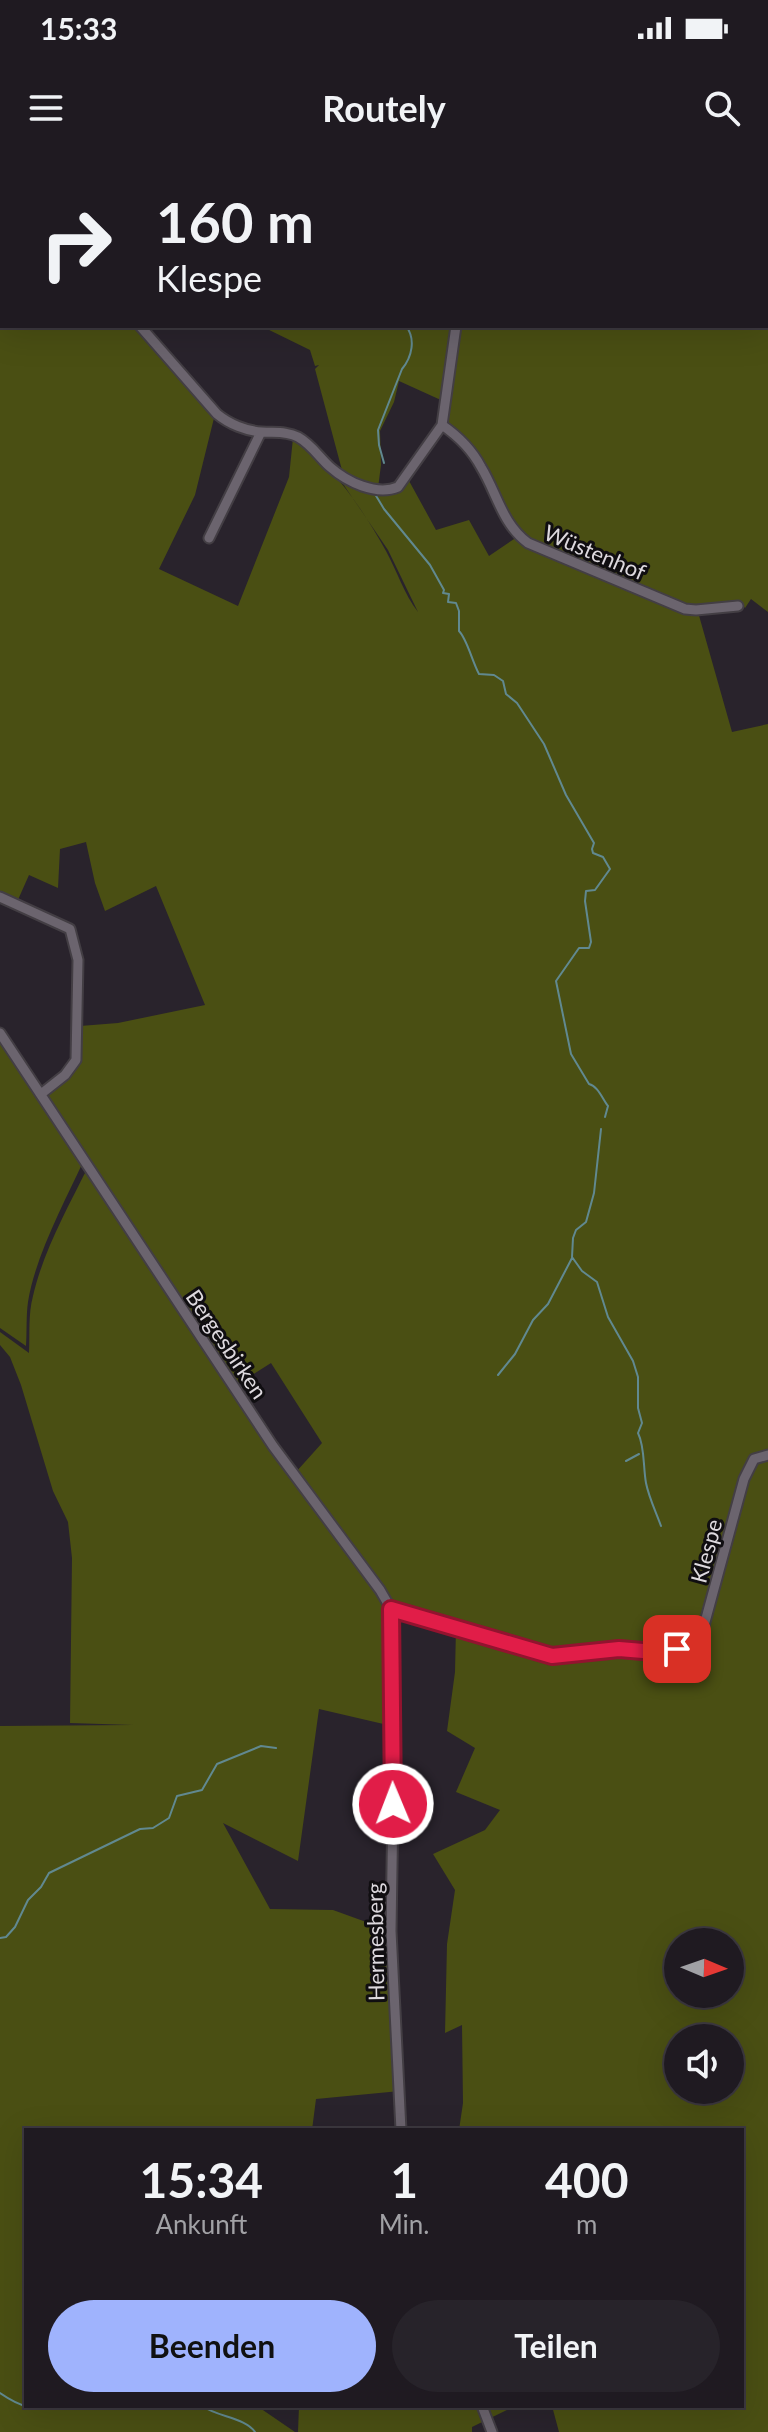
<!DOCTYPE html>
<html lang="de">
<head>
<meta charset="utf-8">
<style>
	:root { --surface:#1f1a21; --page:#27232a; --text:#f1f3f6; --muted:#a1a1a5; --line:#3c383f; --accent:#9fb3fd }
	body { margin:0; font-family:Lato,sans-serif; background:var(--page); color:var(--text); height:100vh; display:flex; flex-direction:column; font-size:30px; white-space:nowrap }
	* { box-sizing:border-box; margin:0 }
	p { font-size:26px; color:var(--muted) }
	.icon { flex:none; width:44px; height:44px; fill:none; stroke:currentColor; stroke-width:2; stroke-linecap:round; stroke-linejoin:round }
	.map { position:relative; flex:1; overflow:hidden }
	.panel { position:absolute; left:24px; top:1968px; width:720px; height:280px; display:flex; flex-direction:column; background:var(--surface); border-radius:0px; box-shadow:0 8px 32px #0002,0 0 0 2px var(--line) }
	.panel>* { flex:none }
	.banner { position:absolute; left:0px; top:0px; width:768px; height:168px; box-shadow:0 8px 32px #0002,0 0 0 2px var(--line); background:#1f1a21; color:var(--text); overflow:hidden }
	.needle { width:52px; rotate:92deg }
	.buttons { position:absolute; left:664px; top:1768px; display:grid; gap:16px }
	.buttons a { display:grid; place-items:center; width:80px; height:80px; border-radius:50%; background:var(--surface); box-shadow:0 8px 32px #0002,0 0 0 2px var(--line); font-size:40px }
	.pin { position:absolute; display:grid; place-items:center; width:68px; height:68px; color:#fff; margin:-34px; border-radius:16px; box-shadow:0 4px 12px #0006 }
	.me { position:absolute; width:88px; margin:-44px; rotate:359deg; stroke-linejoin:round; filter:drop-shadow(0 0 6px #0008) }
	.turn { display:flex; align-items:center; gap:28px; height:168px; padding:0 24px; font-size:36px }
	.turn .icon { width:104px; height:104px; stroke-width:2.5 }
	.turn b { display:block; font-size:56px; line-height:68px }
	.eta { display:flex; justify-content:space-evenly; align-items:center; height:136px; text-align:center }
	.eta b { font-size:48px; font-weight:700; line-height:56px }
	.button { display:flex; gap:16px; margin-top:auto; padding:16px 24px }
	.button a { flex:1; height:92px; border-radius:48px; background:var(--accent); color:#111; font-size:32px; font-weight:700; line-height:92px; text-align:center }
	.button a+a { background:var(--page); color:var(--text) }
	.status { display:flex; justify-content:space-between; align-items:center; height:56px; padding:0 40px; background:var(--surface); direction:ltr }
	.status svg { height:22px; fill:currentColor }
	header { display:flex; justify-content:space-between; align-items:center; height:104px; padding:0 24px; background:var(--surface); font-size:36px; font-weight:700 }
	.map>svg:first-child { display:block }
</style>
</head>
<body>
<div class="status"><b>15:33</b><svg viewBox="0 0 49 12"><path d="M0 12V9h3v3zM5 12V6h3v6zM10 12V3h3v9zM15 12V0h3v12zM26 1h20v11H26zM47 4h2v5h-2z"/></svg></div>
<header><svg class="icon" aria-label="menu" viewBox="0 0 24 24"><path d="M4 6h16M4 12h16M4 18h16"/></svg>Routely<svg class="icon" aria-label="search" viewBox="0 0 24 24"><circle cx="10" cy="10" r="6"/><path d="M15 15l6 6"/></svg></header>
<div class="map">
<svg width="768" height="2272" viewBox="0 0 768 2272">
	<rect width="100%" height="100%" fill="#29232c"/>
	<path fill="#4a4f13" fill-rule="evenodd" d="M0 0H42L44 2H2V166H137L215 254 195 335 159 409 238 446 289 317 293 278C333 304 363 350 386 391 397 411 404 434 418 452L388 390 337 315 385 333 408 319 436 370 469 360 489 396 517 377 698 452 732 572 768 564V1293L752 1298 700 1472 676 1488 558 1494 392 1447 346 1374 296 1312 322 1283 271 1203 239 1223 182 1142 45 934 78 903 80 866 118 863 205 845 156 726 105 751 95 723 86 682 60 689 58 728 29 715 17 742 0 734Z
		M91 0H478L477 2H91Z
		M482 0H768V452L751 439 745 448 742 444 686 447 521 375 446 261 458 166H766V2H482Z
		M261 166H455L443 241 399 221 394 242 380 271 381 305 378 328 343 314 315 209 319 205 315 206 310 190Z
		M0 881 83 1002C64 1043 35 1097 28 1142 26 1156 27 1172 26 1186L0 1168Z
		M87 1009 263 1274 391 1449 392 1566 319 1549 298 1701 223 1663 270 1749 333 1750 391 1771 400 1931 316 1939 312 1970H26V2246H257L295 2272H0V1566L133 1565 70 1563 72 1398 68 1362 53 1331 21 1225 10 1197 0 1185V1172L29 1193C30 1175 28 1154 33 1136 43 1092 67 1049 87 1009Z
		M768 1297V2272H559L552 2246H742V1970H459L463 1943 462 1865 445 1873 447 1784 455 1730 433 1694 485 1670 500 1650 456 1632 475 1588 447 1571 455 1512 456 1468 552 1497 619 1492 654 1494 703 1473 745 1320 755 1300ZM678 1782H730V1834H678ZM678 1878H730V1930H678Z
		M299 2246H515L472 2267V2272H298Z"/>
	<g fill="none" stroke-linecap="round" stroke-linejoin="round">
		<path stroke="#618990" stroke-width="2" d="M705 0 706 2
			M425 2 428 0
			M766 102 768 107
			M384 303 379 285 378 270 402 209C412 197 416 179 406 166
			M375 334 384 349 430 405 444 430 443 433 449 434 448 442 456 443 459 451V471C467 479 472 501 479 514L494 515 503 521 506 534 517 543 544 584 566 635 594 683 592 689 593 693 603 697 610 709 595 730 586 731 585 741 591 782 589 788H579L556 821 571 894 589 924C598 926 603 940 608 946L605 957
			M601 969 594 1033 586 1062 576 1070 573 1078 572 1097 582 1111 597 1122 608 1157 633 1201 638 1217V1248L642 1263 638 1273C645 1287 643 1307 646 1323 649 1338 656 1352 661 1366
			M498 1215 515 1194 533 1160 548 1144 572 1098
			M626 1301 639 1294
			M0 1778 6 1777 15 1767 28 1740 41 1727 49 1713 140 1669 153 1668 169 1658 177 1636 202 1630 217 1604 261 1586 276 1588
			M0 2233C19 2246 35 2252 58 2246
			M202 2246C218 2257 246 2258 255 2272"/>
		<g stroke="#433e44" stroke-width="13">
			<path id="minor" d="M45 0 47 2
				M479 2 480 0
				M140 166 217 254C229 264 246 271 262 272 274 273 287 271 298 277 311 284 319 297 330 307 347 322 376 336 398 327L442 265 456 166
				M442 265C458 276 472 290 481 307 497 333 502 364 528 383L685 449 696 450 738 446
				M209 378 261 272
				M0 737 70 769 78 800 76 900 65 915 41 934
				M0 873 273 1286 380 1430 391 1449 393 1644 391 1771 401 1970
				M391 1449 552 1496 619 1489 655 1492 677 1489 688 1484 702 1473 744 1319 754 1299 768 1295
				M482 2246 492 2272"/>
		</g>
		<use href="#minor" stroke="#6b646e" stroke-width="9"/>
	</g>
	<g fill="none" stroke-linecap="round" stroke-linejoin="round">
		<g stroke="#92132f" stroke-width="20">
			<path id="route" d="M393 1644 391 1449 552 1496 619 1489 655 1492 677 1489"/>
		</g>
		<use href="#route" stroke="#e11d48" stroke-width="14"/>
	</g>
	<g text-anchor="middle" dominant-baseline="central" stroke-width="6" stroke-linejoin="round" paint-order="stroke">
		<g font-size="22" fill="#ddd9de" stroke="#100e11">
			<text transform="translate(595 392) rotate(23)">Wüstenhof</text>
			<text transform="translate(227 1184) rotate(56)">Bergesbirken</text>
			<text transform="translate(706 1391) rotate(-75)">Klespe</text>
			<text transform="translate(375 1782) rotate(-91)">Hermesberg</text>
		</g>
	</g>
</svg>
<div class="buttons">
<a><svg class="needle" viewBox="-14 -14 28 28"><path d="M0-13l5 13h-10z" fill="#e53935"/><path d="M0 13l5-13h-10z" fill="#a1a1a5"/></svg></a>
<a><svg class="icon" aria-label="sound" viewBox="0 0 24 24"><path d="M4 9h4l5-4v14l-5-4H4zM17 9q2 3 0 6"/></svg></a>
</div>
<div class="pin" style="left:677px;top:1489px;background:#d93025"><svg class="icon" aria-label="arrive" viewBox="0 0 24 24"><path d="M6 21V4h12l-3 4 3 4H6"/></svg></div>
<svg class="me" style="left:393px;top:1644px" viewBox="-20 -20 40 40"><circle r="17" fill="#e11d48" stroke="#fff" stroke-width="3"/><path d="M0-11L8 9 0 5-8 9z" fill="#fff"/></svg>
<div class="banner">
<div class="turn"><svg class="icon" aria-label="right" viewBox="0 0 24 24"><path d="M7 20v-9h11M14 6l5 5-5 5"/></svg><div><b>160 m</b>Klespe</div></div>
</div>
<section class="panel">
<div class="eta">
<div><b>15:34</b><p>Ankunft</p></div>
<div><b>1</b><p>Min.</p></div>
<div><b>400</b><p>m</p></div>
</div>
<div class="button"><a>Beenden</a><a>Teilen</a></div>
</section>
</div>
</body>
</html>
